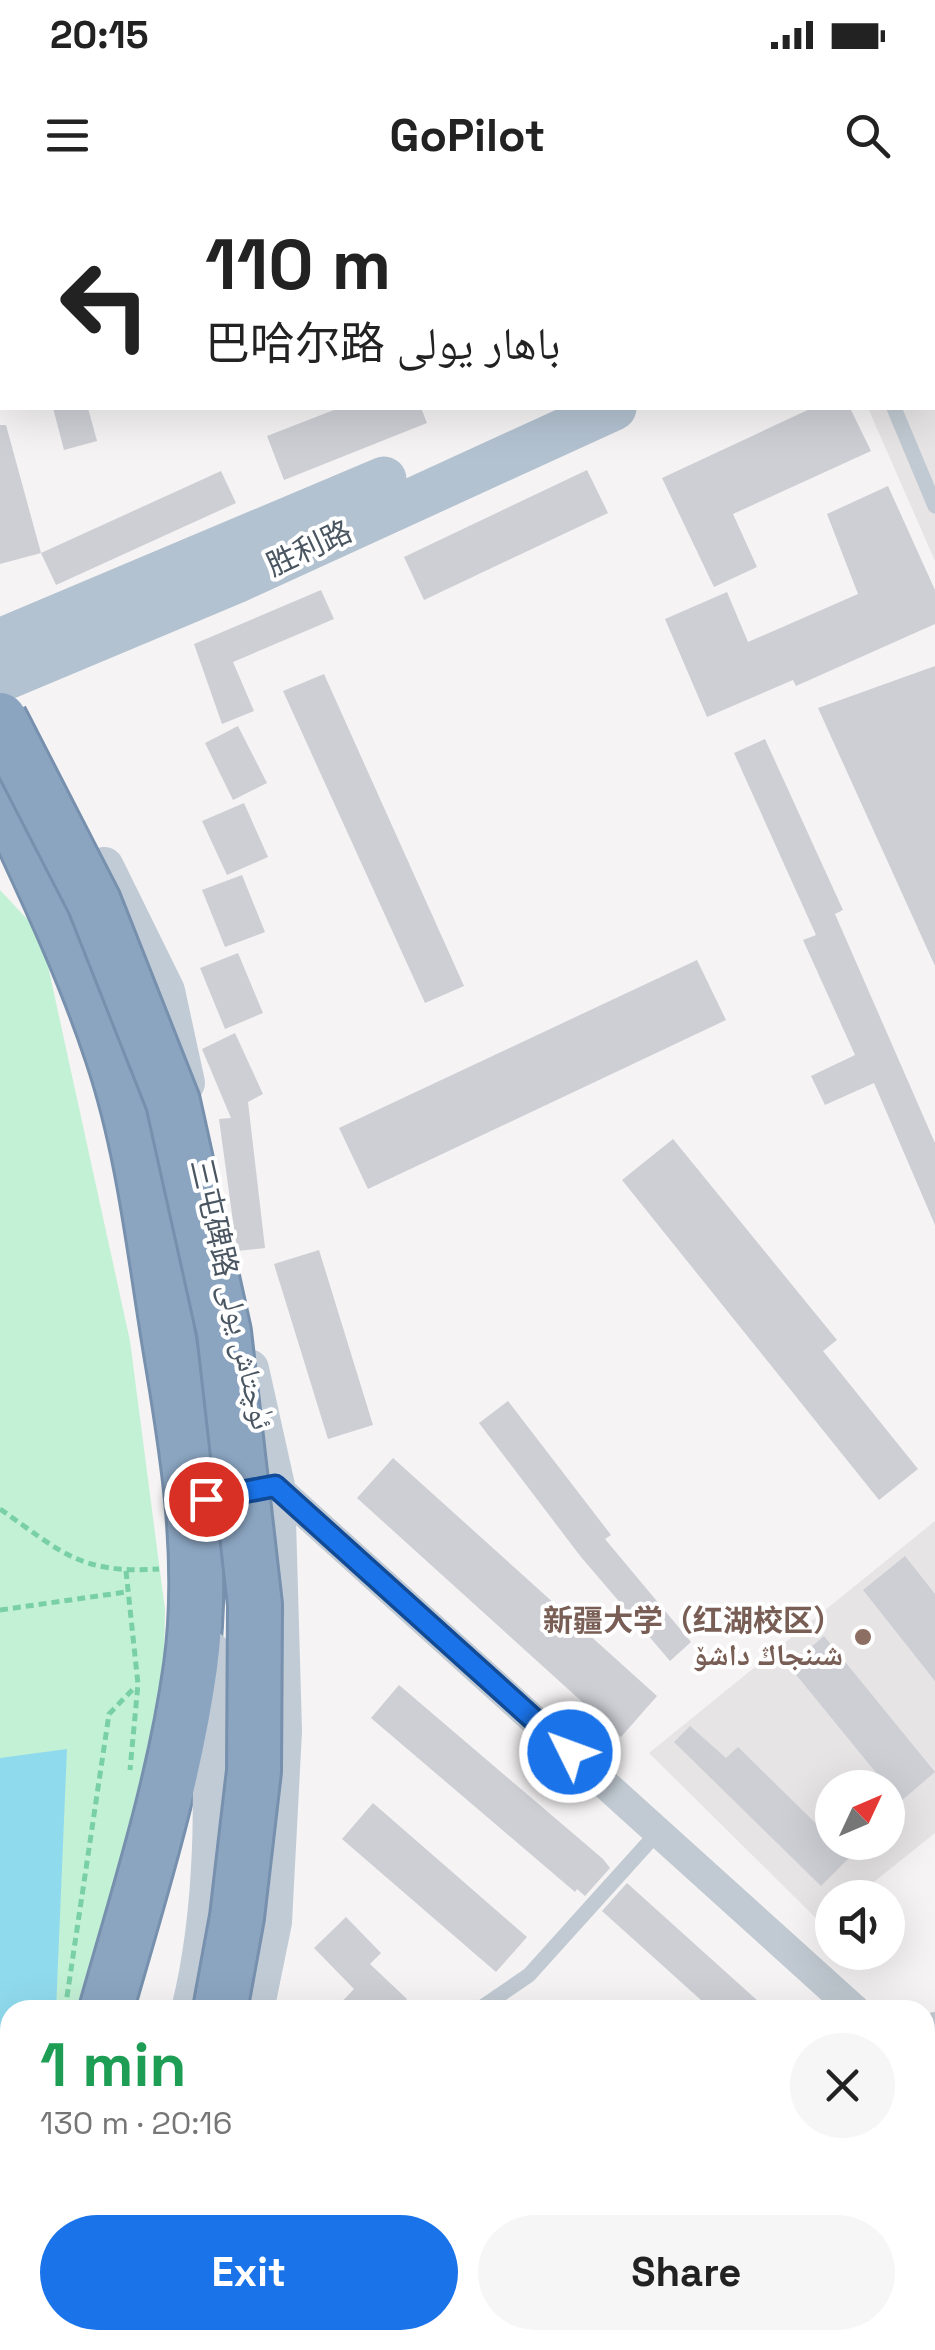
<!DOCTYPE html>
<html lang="en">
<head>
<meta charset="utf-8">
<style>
	:root { --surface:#fff; --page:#f6f6f6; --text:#222; --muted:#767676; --accent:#1a73e8 }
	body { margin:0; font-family:"Space Grotesk","Noto Naskh Arabic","Noto Sans SC",sans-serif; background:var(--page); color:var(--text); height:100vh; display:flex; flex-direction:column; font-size:38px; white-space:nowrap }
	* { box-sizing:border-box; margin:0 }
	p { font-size:32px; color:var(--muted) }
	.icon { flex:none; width:55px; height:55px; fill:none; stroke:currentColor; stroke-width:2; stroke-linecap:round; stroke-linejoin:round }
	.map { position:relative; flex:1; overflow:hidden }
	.drawer { position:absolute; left:0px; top:1800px; width:935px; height:350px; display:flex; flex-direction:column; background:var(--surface); border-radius:30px 30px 0 0; box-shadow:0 10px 40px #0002 }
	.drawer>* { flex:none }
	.top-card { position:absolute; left:0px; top:0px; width:935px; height:210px; box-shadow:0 10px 40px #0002; background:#fff; color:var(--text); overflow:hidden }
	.needle { width:65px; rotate:46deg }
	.fabs { position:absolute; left:815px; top:1570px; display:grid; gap:20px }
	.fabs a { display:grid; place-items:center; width:90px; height:90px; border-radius:50%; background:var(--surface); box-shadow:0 10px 40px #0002; font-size:50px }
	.pin { position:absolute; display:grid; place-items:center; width:85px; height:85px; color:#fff; margin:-42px; border:5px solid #fff; border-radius:50%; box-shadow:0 2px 10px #0007 }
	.me { position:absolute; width:110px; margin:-55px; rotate:312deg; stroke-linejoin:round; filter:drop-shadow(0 0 8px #0008) }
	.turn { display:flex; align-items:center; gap:35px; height:210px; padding:0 40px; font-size:45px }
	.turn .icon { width:130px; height:130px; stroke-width:2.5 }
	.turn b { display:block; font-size:70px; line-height:85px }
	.round { display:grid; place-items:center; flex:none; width:105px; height:105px; border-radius:52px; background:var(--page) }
	.summary { display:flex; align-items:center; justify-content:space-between; height:170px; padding:0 40px }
	h1 { font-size:60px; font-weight:600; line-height:75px; color:#1e9e55 }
	.action { display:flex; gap:20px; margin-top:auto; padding:20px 40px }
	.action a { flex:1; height:115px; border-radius:60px; background:var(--accent); color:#fff; font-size:40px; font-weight:600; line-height:115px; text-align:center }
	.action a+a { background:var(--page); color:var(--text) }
	.status { display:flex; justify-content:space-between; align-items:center; height:70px; padding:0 50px; background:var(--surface); direction:ltr }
	.status svg { height:28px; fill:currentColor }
	header { display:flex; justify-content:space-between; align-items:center; height:130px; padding:0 40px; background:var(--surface); font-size:45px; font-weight:600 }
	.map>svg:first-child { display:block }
</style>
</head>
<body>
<div class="status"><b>20:15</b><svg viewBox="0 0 49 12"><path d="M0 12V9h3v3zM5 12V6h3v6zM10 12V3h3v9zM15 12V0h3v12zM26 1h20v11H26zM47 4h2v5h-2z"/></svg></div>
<header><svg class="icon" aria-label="menu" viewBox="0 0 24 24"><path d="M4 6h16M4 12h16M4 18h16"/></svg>GoPilot<svg class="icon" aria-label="search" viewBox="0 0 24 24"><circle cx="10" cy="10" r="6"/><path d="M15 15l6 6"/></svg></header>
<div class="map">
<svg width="935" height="2150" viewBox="0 0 935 2150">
	<rect width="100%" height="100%" fill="#f5f3f3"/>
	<path fill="#e6e4e5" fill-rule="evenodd" d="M935 104V361L868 208H932Z
		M935 1321V1633L855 1697 832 1698V1716L822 1724 649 1553ZM832 1588H888V1642H832Z"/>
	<path fill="#c3f1d5" d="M0 690 41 734 130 1141 165 1410 160 1641 119 1810H10V2140L0 2150Z"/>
	<path fill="#90daee" d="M67 1549 56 1810H10V1873L0 1883V1558Z"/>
	<path fill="#cdcfd5" d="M53 208H88L97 241 64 250Z
		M339 208H421L427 223 284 280 267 236Z
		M812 208H850L871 251 733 314 757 367 714 387 662 278Z
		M0 225H6L41 353 0 364Z
		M587 270 608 313 424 400 404 357Z
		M221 271 236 303 56 385 41 353Z
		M888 286 935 390V424L796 486 793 480 707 517 665 419 727 392 748 442 858 394 827 314Z
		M321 390 334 419 233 462 254 511 222 524 194 444Z
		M935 466V766L818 508Z
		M324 474 464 786 425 803 283 491Z
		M238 526 267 583 233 600 205 543Z
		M765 539 843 710 835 714 935 943V1025L874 883 825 905 811 876 855 855 803 740 816 735 734 553Z
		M244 603 268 657 227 675 202 621Z
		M242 675 265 732 225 747 202 690Z
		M238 753 263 813 225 829 200 768Z
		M697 760 726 820 368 989 339 928Z
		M235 833 263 894 248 902 265 1048 237 1051 219 919 231 918 202 849Z
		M673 939 837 1140 823 1151 918 1269 879 1300 622 980Z
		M319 1050 373 1225 328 1239 274 1064Z
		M508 1201 611 1335 605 1339 691 1442 670 1461 581 1357 479 1223Z
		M393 1258 657 1496 621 1537 357 1298Z
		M905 1356 935 1394V1481L863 1390Z
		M824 1436 935 1572 900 1602 789 1466Z
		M399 1485 603 1659 610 1668 585 1696 577 1689 575 1692 371 1518Z
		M690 1526 726 1558 738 1547 850 1657 821 1686 674 1542Z
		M373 1603 527 1737 496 1772 342 1639Z
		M627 1683 768 1810H712L602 1711Z
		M346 1717 381 1753 370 1764 407 1799 397 1810H334L354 1789 314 1748Z"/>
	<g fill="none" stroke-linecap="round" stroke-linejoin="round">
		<g stroke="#7690ad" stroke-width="58">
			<path id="highway" d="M0 590C40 677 82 763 112 854 145 952 155 1057 172 1158 189 1259 205 1363 191 1466 175 1582 138 1697 106 1810
				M16 2150 19 2140
				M140 2150 143 2140"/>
		</g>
		<path stroke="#7ad0a6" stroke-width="5" stroke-dasharray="8 5" stroke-linecap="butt" d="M0 1309C62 1352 79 1374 159 1369
			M126 1371 138 1484 130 1570
			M0 1410 126 1392
			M65 1810 109 1514 136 1486
			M0 1916 10 1904
			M0 1982 10 1969"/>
		<path stroke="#c1cad2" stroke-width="15" d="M932 126 935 124
			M894 208 935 306
			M478 1810 529 1775 658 1632"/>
		<path stroke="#c1cad2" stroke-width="30" d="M636 0 637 2
			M262 1288 275 1286 855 1810
			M925 1838 935 1827
			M925 1873 935 1882
			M569 2150 579 2140"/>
		<path stroke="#c1cbd6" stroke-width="40" d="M104 667 165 791 185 883
			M249 1169 275 1286 282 1531 272 1722 254 1810
			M191 1810C220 1694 213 1570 210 1451
			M104 2150 107 2140
			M182 2150 185 2140"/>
		<path stroke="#b3c2d1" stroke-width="45" d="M932 38 935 36
			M0 441 384 279
			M0 480 236 381 614 208"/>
		<use href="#highway" stroke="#8ba5c1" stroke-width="52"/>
		<g stroke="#7690ad" stroke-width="58" stroke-linecap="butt">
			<path id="highway-bridge" d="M0 519 94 702 173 902 224 1132 255 1405 254 1571 237 1717 220 1810"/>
		</g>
		<use href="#highway-bridge" stroke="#8ba5c1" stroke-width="52"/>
	</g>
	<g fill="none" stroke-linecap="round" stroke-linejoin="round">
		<g stroke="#114b97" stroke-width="25">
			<path id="route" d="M206 1299 275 1286 570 1552"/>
		</g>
		<use href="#route" stroke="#1a73e8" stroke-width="18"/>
	</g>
	<circle fill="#8d6e63" stroke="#fff" stroke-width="4" cx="863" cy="1437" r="10"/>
	<g text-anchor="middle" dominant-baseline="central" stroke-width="8" stroke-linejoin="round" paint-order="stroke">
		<g font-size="30" fill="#4a5661" stroke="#fff">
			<text transform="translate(309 348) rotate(-25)">胜利路</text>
			<text transform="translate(232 1094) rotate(77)">三屯碑路 ئۈچتاش يولى</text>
		</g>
		<g font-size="30" font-weight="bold" fill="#785e54" stroke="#fff" text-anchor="end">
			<text x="843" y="1420">新疆大学（红湖校区）<tspan x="843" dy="34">شىنجاڭ داشۆ</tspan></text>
		</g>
	</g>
</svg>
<div class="fabs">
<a><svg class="needle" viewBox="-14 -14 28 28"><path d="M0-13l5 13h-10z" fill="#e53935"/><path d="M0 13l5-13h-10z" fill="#767676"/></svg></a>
<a><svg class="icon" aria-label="sound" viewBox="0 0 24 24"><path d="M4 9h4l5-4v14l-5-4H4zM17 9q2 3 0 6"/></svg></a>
</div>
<div class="pin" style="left:206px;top:1299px;background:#d93025"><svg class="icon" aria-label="arrive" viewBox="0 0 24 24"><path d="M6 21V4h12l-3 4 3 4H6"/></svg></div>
<svg class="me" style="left:570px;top:1552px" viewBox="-20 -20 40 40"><circle r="17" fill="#1a73e8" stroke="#fff" stroke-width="3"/><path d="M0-11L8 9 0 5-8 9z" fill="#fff"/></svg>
<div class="top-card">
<div class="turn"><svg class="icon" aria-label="left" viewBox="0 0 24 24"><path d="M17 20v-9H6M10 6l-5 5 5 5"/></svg><div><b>110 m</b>巴哈尔路 باھار يولى</div></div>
</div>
<section class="drawer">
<div class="summary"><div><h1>1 min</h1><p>130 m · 20:16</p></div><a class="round"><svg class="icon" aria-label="close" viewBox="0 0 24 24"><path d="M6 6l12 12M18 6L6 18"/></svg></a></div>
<div class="action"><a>Exit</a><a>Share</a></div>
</section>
</div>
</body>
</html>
